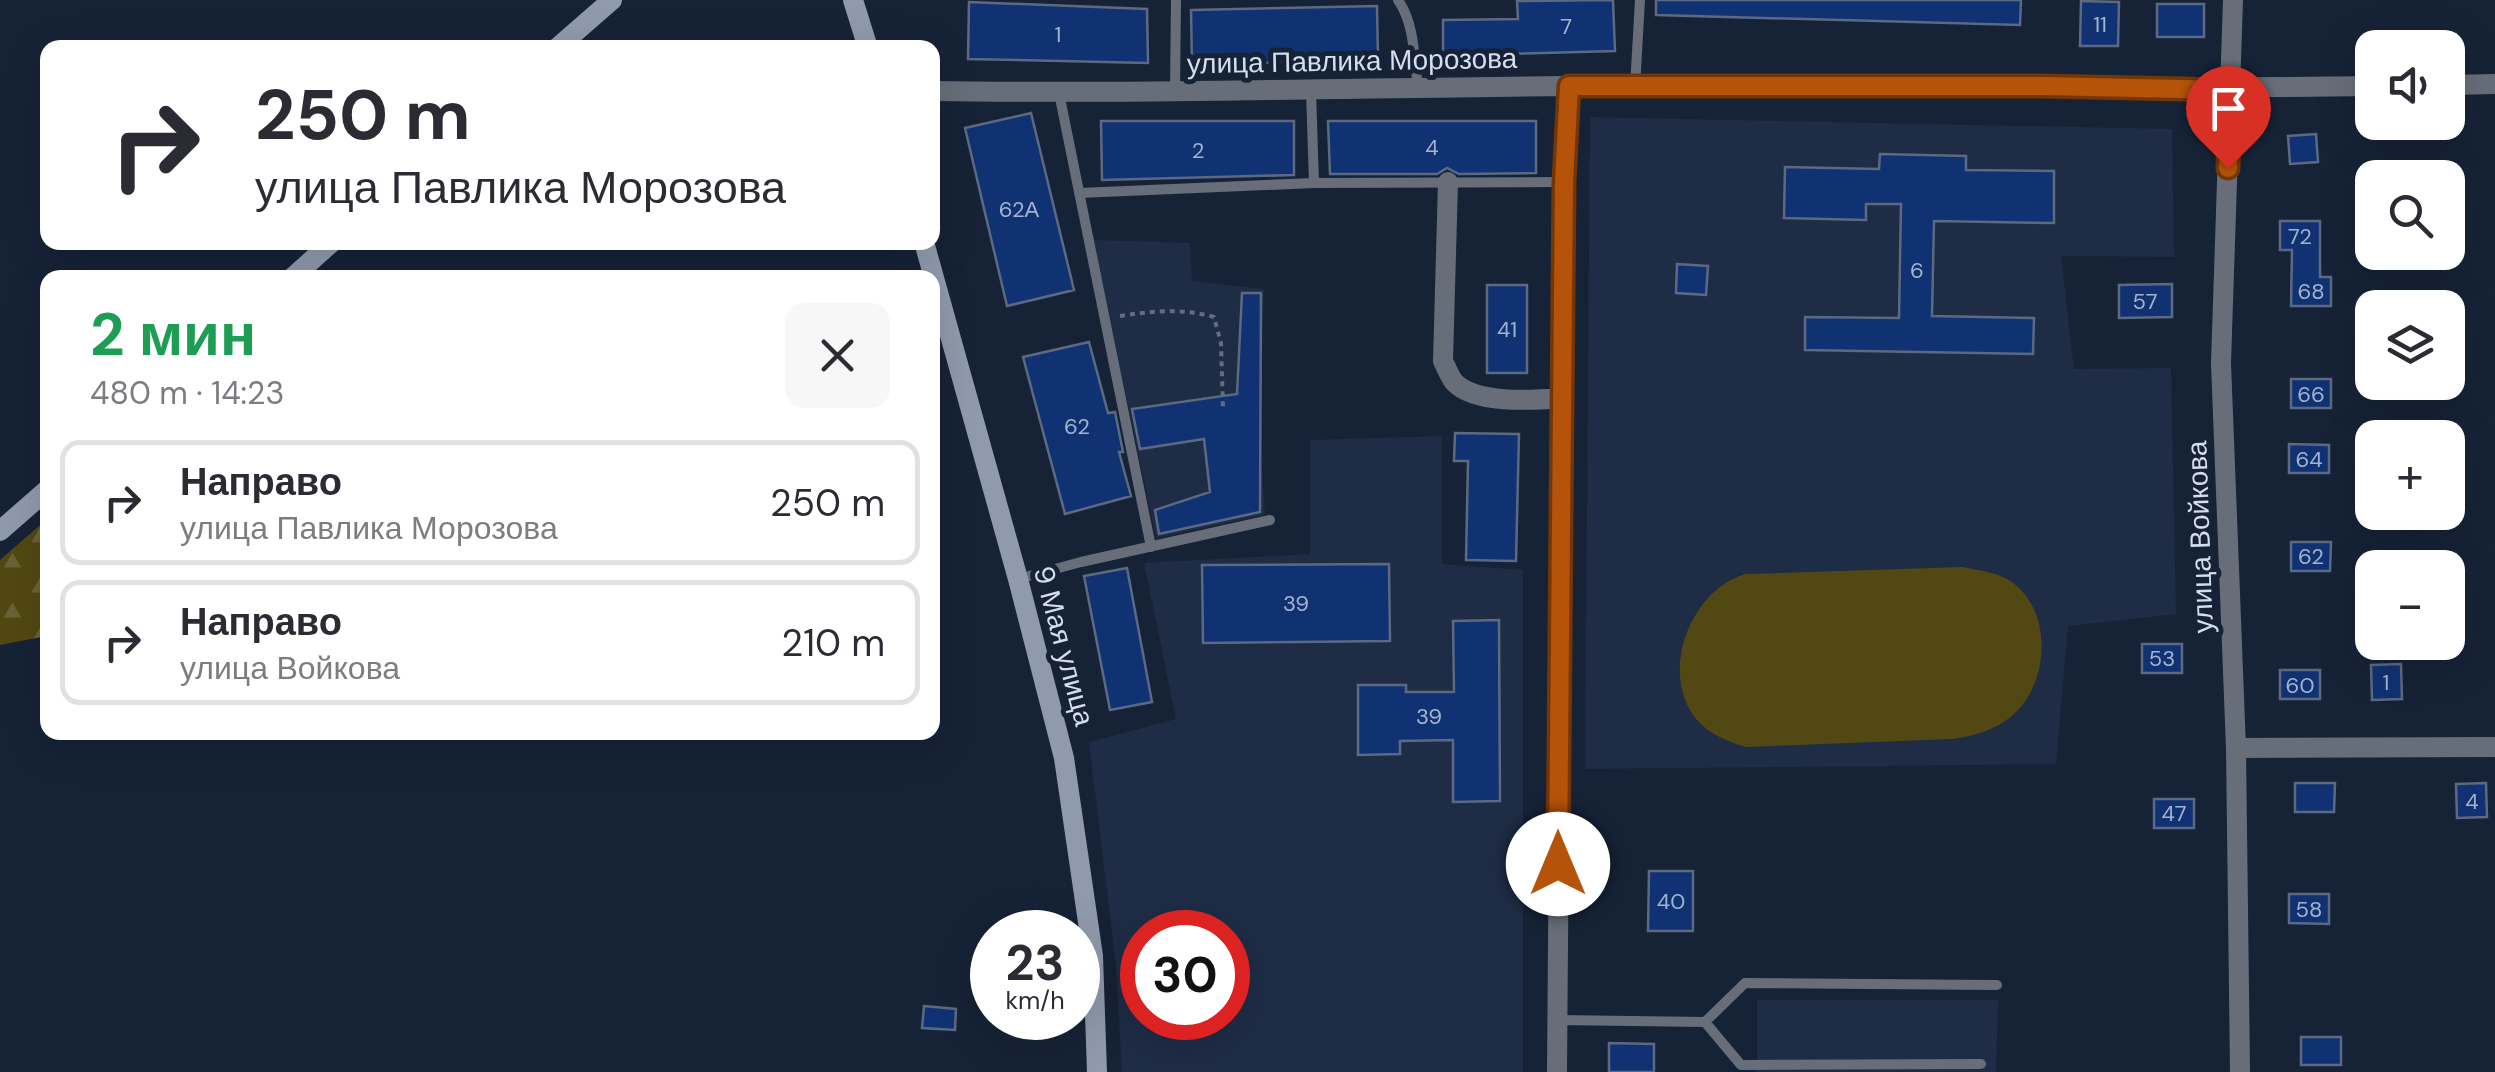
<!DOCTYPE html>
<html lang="ru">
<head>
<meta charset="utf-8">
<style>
	:root { --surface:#fff; --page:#f7f7f7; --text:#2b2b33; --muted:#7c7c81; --line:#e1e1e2 }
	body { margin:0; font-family:"DM Sans",sans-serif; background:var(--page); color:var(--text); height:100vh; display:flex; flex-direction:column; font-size:38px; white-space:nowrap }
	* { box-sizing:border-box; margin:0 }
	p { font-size:32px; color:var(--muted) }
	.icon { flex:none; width:55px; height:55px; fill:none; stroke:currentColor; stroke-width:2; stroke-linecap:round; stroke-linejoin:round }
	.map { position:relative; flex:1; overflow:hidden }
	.sheet { position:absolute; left:40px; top:270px; width:900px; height:470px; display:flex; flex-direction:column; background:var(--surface); border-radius:20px; box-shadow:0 10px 40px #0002 }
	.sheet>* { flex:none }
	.hud { position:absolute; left:40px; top:40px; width:900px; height:210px; border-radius:20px; box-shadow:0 10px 40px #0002; background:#fff; color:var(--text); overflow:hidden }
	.controls { position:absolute; left:2355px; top:30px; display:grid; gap:20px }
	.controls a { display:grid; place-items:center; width:110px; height:110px; border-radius:20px; background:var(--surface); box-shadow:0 10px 40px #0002; font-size:50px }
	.speed { position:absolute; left:970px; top:910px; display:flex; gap:20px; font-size:50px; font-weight:700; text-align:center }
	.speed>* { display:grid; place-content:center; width:130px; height:130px; border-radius:50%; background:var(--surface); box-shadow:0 10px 40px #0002; line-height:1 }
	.speed small { font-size:25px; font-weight:400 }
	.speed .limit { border:15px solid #d22; background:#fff; color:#111 }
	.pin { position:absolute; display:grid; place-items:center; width:85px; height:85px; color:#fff; margin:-102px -42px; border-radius:50% 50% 50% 0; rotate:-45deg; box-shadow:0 0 10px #0007 }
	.pin .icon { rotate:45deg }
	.me { position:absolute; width:110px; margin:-55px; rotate:0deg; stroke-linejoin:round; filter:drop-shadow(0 0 8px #0008) }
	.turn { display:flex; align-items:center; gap:35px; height:210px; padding:0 50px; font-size:45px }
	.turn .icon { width:130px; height:130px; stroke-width:2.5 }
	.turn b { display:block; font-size:70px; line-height:85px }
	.round { display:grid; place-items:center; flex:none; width:105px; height:105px; border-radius:20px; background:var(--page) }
	.summary { display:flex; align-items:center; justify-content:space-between; height:170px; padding:0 50px }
	h1 { font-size:60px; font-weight:700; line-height:75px; color:#1e9e55 }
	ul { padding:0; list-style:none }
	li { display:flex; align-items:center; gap:30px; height:125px; margin:0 20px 15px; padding:0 30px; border:5px solid var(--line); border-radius:20px }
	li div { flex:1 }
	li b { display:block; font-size:38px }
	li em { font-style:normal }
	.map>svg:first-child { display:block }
</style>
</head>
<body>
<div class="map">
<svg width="2495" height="1072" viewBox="0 0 2495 1072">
	<defs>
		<pattern id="forest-firs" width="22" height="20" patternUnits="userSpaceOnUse" patternTransform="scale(2.5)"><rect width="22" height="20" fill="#524813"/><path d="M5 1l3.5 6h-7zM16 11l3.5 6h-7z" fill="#6a6236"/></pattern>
	</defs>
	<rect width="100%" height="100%" fill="#162236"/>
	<path fill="#1e2c45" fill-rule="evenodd" d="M1590 117 2172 129 2174 257 2061 256 2074 369 2171 368 2176 614 2068 626 2056 764 1585 769Z
		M1093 240 1190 243 1192 281 1264 289 1260 435 1265 515 1156 538Z
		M1442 436V564L1523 570V1072H1122L1116 966 1089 742 1176 719 1144 563 1310 554V440ZM1142 932H1228V1018H1142Z
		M1757 1000H1998L1996 1072H1757Z"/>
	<path fill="url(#forest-firs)" d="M47 519V636L0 645V560Z"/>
	<path fill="#524813" d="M1962 567C1977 570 1994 572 2007 579 2052 605 2051 678 2016 712 1999 729 1975 736 1952 739L1746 747C1726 741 1706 733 1693 715 1660 667 1693 588 1746 574Z"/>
	<path fill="#113272" stroke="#5b6982" stroke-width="2.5" d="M1613 0 1615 51 1503 54V62H1443V20L1518 19 1517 1Z
		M1656 0H2021L2020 25 1656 15Z
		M2081 1 2119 2 2118 46H2080Z
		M969 2 1147 9 1148 63 968 59Z
		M2157 4H2204V37H2157Z
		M1377 6 1378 59 1192 65 1191 10Z
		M1031 113 1074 290 1007 306 965 128Z
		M1101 121H1294V175L1102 180Z
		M1328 121H1536V173L1459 174 1447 168 1437 174H1330Z
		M2316 134 2318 162 2290 164 2288 136Z
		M1880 154 1966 156V170L2054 171V223L1934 221 1932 316 2034 318 2033 354 1805 350V317L1899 318 1901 204H1866V220L1784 218 1785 167 1879 169Z
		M2280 221H2320V277H2331V306H2291L2292 250H2280Z
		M1677 264 1708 266 1706 295 1676 293Z
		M2172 284V317L2119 318V285Z
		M1487 285H1527V373H1487Z
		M1242 293H1261L1260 512 1159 534 1155 510 1210 492 1204 439 1140 449 1132 409 1237 394Z
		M1089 342 1108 413 1115 412 1123 452H1119L1131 496 1065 514 1023 357Z
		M2291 379H2331V408H2291Z
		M1455 433 1519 434 1516 561 1466 560 1468 461H1454Z
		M2289 444 2329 445V473H2289Z
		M2291 542H2331L2330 571H2291Z
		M1389 564 1390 641 1203 643 1202 565Z
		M1127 568 1152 702 1110 710 1084 576Z
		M1499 620 1500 801 1453 802V740L1400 741V754L1358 755V685H1406V692H1454L1453 621Z
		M2142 644H2182V673H2142Z
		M2401 664 2402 699 2372 700 2371 665Z
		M2280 670H2320V699H2280Z
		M2295 783H2335L2334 812H2295Z
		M2486 783 2487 817 2457 818 2456 784Z
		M2154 799H2194V828H2154Z
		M1649 871H1693V931H1648Z
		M2289 894H2329V924L2289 923Z
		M924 1006 956 1009 955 1030 922 1028Z
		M2301 1037H2341V1065H2301Z
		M1609 1043 1654 1044V1072H1609Z"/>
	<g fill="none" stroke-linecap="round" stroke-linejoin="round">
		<path stroke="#626d7e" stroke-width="4" stroke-dasharray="5 5" stroke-linecap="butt" d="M1120 316C1152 311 1182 308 1214 317L1221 343 1223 408"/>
		<path stroke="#686e79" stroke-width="10" d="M1398 0C1415 24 1414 59 1418 87
			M1635 87 1640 0
			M1175 91 1176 0
			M1311 91 1314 183
			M1059 93 1151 547
			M1079 193 1314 183 1563 182
			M1018 579 1081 562 1270 520
			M1558 1020 1705 1022 1745 983 1997 985
			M1705 1022 1741 1065 1981 1064"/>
		<path stroke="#686e79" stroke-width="20" d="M2233 0 2221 363 2236 748 2240 1072
			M2448 85 2495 84
			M932 91C1144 94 1355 88 1566 86 1835 85 2104 90 2372 86
			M1448 182 1443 361C1446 367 1450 377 1454 382 1476 405 1534 400 1562 398
			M2236 748 2495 747
			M1557 1072 1564 182 1569 86"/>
		<path stroke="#8f9aac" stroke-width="20" d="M853 0 868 48
			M557 48 612 0
			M924 242 1018 579 1064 758 1093 956 1097 1072
			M292 278 332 242
			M0 531 48 489"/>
	</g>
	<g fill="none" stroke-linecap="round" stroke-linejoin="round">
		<g stroke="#753606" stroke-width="25">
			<path id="route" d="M1558 864 1564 182 1569 86H2042L2230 90 2228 168"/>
		</g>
		<use href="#route" stroke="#b45309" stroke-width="18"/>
	</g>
	<g text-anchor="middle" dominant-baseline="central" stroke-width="10" stroke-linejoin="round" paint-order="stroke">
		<g font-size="22" fill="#a4b3ce">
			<text x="2100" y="24">11</text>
			<text x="1566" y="26">7</text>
			<text x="1058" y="34">1</text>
			<text x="1432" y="147">4</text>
			<text x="1198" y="150">2</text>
			<text x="1019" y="209">62А</text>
			<text x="2300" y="236">72</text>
			<text x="1917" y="270">6</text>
			<text x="2311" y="291">68</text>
			<text x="2145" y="301">57</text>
			<text x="1507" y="329">41</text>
			<text x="2311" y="394">66</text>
			<text x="1077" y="426">62</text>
			<text x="2309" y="459">64</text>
			<text x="2311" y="556">62</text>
			<text x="1296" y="603">39</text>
			<text x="2162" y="658">53</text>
			<text x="2386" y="682">1</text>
			<text x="2300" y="685">60</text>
			<text x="1429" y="716">39</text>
			<text x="2472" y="801">4</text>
			<text x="2174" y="813">47</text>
			<text x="1671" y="901">40</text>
			<text x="2309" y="909">58</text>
		</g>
		<g font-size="28" fill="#d5deec" stroke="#162236">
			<text transform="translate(1352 61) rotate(-1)">улица Павлика Морозова</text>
			<text transform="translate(2200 537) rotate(-92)">улица Войкова</text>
			<text transform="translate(1064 646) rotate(75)">9 Мая улица</text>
		</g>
	</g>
</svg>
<div class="controls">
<a><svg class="icon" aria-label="sound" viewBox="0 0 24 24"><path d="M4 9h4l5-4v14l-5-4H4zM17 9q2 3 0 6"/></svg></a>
<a><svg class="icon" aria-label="search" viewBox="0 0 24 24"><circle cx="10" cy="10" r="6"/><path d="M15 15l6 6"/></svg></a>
<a><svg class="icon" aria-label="layers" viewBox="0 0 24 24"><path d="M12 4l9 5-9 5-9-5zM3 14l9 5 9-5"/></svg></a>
<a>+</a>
<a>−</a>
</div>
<div class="speed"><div>23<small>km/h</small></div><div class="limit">30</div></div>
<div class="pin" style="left:2228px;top:168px;background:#d93025"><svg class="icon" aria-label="arrive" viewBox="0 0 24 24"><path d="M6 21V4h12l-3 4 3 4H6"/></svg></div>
<svg class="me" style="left:1558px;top:864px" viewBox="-20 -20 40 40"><circle r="19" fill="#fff"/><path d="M0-13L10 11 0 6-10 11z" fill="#b45309"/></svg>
<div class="hud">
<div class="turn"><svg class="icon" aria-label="right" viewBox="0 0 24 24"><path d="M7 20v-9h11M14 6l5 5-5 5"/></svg><div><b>250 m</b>улица Павлика Морозова</div></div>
</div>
<section class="sheet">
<div class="summary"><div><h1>2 мин</h1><p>480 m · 14:23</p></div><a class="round"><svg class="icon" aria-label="close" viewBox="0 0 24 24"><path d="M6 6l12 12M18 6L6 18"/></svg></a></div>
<ul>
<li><svg class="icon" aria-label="right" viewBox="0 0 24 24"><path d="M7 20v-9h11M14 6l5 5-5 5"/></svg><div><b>Направо</b><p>улица Павлика Морозова</p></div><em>250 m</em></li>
<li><svg class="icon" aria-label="right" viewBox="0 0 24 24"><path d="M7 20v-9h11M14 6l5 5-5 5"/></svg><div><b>Направо</b><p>улица Войкова</p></div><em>210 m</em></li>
</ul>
</section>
</div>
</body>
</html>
